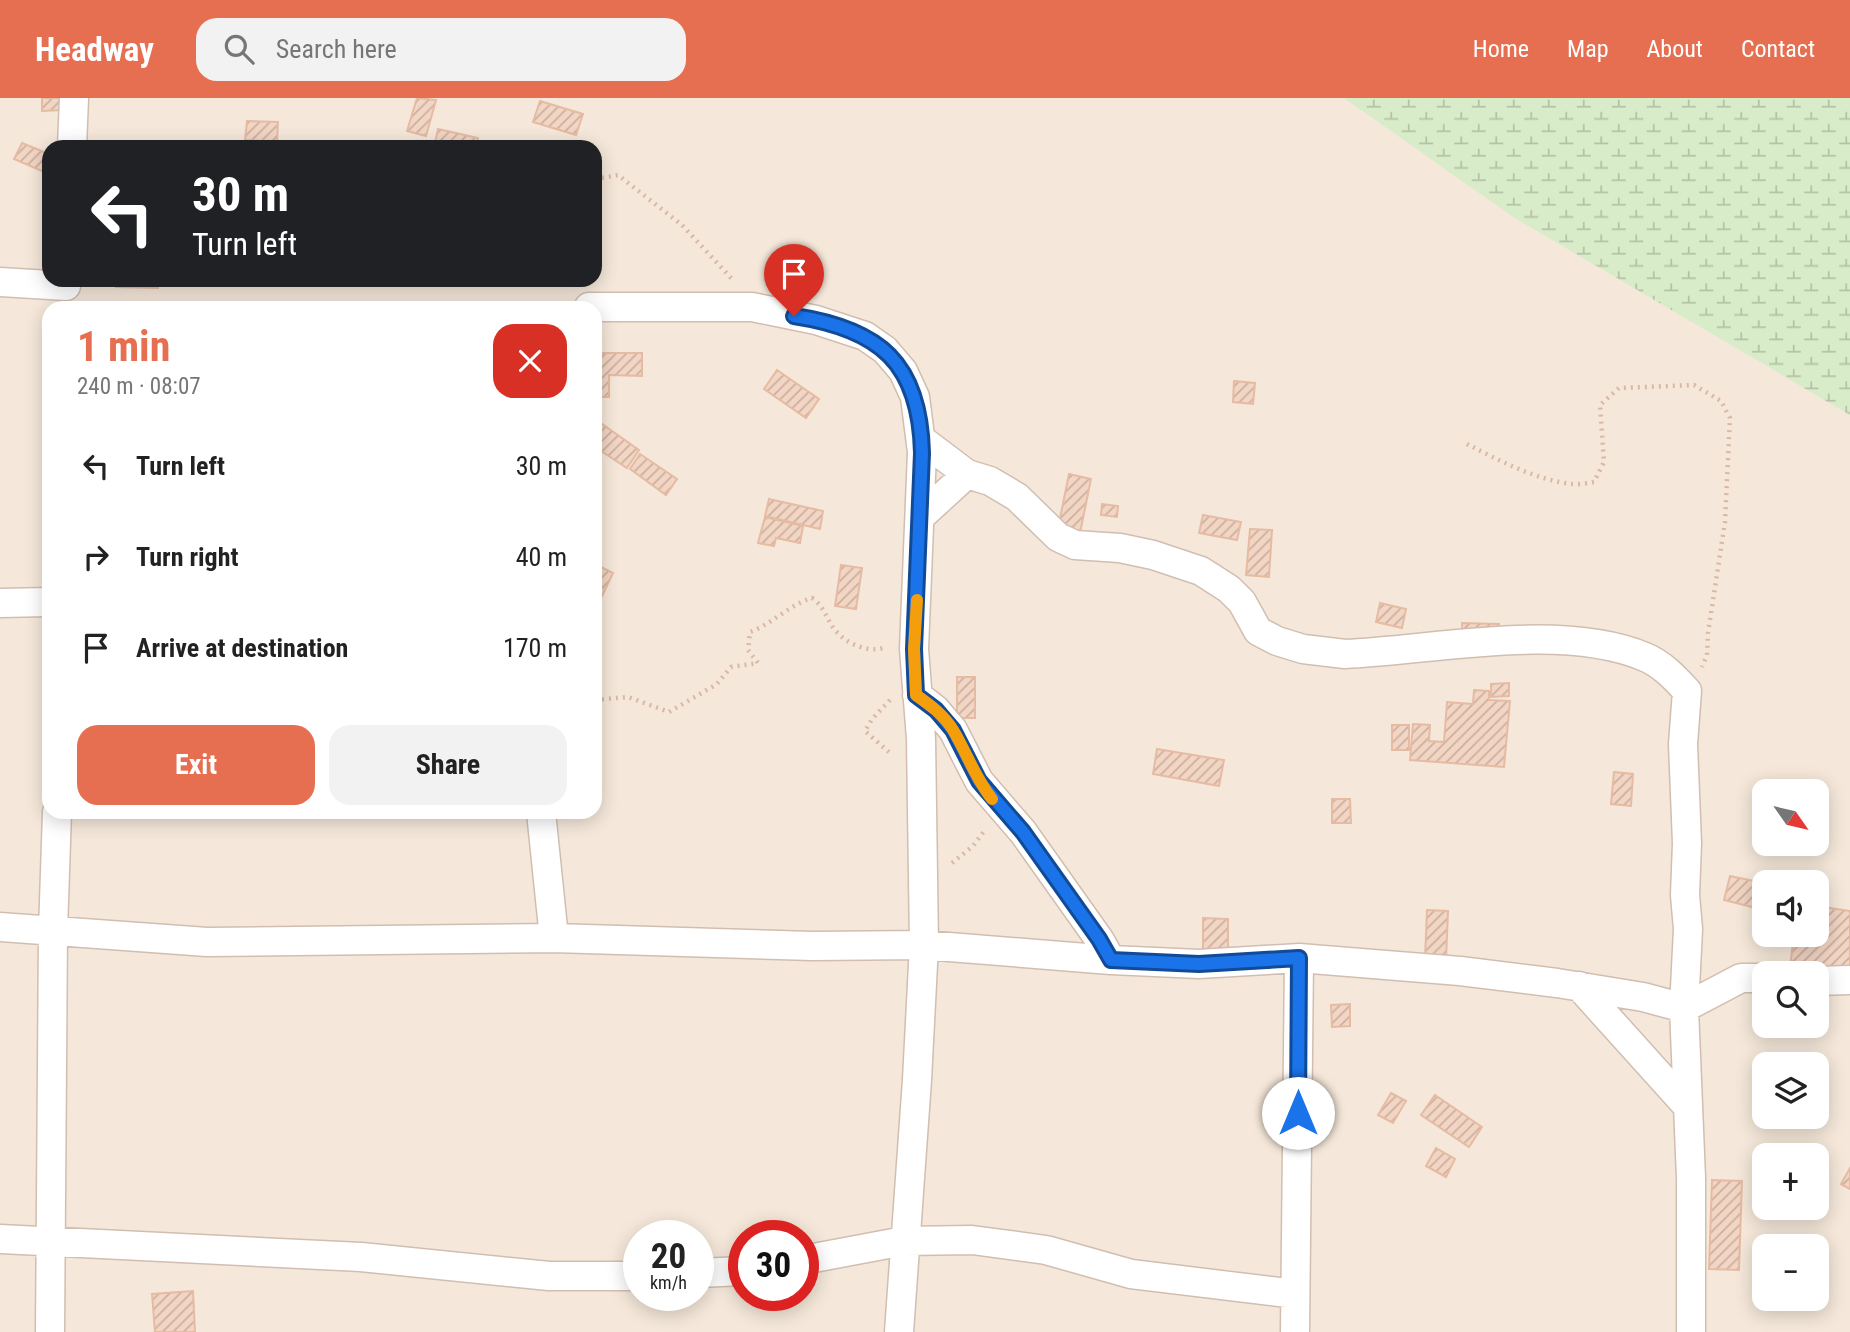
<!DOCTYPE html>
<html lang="en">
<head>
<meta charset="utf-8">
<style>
	:root { --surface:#fff; --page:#f2f2f2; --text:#222; --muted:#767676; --accent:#e76f51 }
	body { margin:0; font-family:"Roboto Condensed",sans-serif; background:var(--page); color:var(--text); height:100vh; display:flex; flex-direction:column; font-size:26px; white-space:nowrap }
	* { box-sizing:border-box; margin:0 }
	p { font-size:23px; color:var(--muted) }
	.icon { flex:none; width:38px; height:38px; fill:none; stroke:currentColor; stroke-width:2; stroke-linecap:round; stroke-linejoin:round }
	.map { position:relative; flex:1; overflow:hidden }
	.details { position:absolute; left:42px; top:203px; width:560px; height:518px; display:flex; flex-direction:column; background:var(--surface); border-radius:21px; box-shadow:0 4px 18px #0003 }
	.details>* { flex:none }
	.top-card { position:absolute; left:42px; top:42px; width:560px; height:147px; border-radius:21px; box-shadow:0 4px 18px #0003; background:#202124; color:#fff; overflow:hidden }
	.needle { width:46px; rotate:124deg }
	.tools { position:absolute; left:1752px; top:681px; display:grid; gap:14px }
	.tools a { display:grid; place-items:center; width:77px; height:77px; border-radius:14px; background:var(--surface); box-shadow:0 4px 18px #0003; font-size:35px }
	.speed { position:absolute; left:623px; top:1122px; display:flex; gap:14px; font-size:35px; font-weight:700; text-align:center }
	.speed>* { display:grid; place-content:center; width:91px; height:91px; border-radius:50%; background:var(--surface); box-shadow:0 4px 18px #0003; line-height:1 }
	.speed small { font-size:18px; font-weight:400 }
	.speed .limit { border:10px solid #d22; background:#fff; color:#111 }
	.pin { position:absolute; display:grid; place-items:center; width:60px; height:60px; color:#fff; margin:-72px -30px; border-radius:50% 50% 50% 0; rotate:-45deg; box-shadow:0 0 7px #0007 }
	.pin .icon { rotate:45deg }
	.me { position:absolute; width:77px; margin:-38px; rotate:0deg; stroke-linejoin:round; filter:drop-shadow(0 0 5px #0008) }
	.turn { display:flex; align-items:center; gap:24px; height:147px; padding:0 35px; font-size:32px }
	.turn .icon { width:91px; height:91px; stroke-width:2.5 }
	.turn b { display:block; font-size:49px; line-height:60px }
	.round { display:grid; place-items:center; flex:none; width:74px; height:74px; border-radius:21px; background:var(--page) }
	.head { display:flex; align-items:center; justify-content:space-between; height:119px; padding:0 35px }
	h1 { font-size:42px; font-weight:700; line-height:52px; color:var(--accent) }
	.action { display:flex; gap:14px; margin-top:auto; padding:14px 35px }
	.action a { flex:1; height:80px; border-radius:21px; background:var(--accent); color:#fff; font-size:28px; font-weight:700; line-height:80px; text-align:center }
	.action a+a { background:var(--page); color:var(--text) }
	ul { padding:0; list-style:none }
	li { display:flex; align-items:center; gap:21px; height:91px; padding:0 35px }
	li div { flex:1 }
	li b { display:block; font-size:26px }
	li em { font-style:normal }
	header { display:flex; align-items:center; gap:42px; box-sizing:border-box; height:98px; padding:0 35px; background:var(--accent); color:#fff }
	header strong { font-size:33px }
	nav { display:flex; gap:38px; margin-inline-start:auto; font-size:24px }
	.search { width:490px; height:63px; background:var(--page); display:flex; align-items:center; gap:18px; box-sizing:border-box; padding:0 24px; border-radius:21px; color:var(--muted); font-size:26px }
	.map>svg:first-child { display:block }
</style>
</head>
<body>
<header>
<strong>Headway</strong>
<div class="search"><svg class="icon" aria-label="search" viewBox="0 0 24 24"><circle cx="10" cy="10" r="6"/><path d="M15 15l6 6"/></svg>Search here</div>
<nav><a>Home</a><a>Map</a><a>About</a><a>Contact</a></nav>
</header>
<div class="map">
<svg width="1850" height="1234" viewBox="0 0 1850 1234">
	<defs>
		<pattern id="wetland-marsh" width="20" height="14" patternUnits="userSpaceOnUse" patternTransform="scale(1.75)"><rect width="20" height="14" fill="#d8ecc9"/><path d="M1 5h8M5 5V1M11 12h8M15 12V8" fill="none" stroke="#b4c2a5"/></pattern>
		<pattern id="building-hatch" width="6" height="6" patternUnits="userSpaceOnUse" patternTransform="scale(1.75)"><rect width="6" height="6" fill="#f3d5c3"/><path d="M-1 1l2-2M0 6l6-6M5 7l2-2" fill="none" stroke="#cab0a1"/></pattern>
	</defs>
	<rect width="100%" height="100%" fill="#fdf6ec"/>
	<path fill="#f5e8da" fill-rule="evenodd" d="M0 0H1485L1850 205V1234H0ZM49 49H595V182H49ZM49 210H595V714H49ZM1764 693H1816V746H1764ZM1764 784H1816V836H1764ZM1764 875H1816V928H1764ZM1764 966H1816V1018H1764ZM1764 1057H1816V1110H1764ZM639 1138H698V1197H639ZM744 1138H803V1197H744ZM1764 1148H1816V1200H1764Z"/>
	<path fill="url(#wetland-marsh)" d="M1344 0H1850V317L1513 119Z"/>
	<path fill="url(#building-hatch)" stroke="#e6bba3" stroke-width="2" d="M42 0H63V12L42 13Z
		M417 0 436 2 426 38 407 33Z
		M540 3 583 16 576 37 533 24Z
		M247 23 278 24 277 44 245 42Z
		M438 31 478 40 476 49H434Z
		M22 45 49 56V76L14 61Z
		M116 182H158V190L116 189Z
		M595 255H642V278L609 277V299H595Z
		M777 272 819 301 806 320 764 291Z
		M1234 283 1255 285 1253 306 1233 304Z
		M595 321 639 352 627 370 595 349Z
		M640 356 677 381 666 397 630 371Z
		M1069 376 1091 381 1080 435 1058 430Z
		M769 401 823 413 820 431 765 418Z
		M1102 406 1118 408 1117 419 1101 417Z
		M1203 417 1241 424 1237 442 1199 435Z
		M765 419 803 428 800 445 776 440 774 448 758 445Z
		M1250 431 1272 432 1269 479 1246 477Z
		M595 466 613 475 602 498 595 494Z
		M841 467 862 470 856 511 835 508Z
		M1380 505 1406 511 1402 530 1376 524Z
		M1462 525 1499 526V544L1462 542Z
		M957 579H975V620H957Z
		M1509 585V598L1491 599V586Z
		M1474 592 1489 593V602L1510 603 1504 669 1410 662 1413 626 1430 627 1429 643 1444 644 1447 604 1473 606Z
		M1392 627H1409V652H1392Z
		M1157 651 1224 662 1219 688 1153 676Z
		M1614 674 1633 676 1631 708 1611 706Z
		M1332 701H1350L1351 725H1332Z
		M1730 778 1764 785V812L1724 802Z
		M1816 808 1850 813V877L1790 870 1794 836H1816Z
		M1427 812 1448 813 1446 862 1425 861Z
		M1203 820 1228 821V857L1203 856Z
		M1350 906V928L1332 929 1331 907Z
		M1391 995 1406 1003 1393 1025 1378 1017Z
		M1435 997 1482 1029 1469 1049 1421 1017Z
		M1436 1050 1455 1061 1446 1079 1426 1068Z
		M1850 1070V1091L1841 1086Z
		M1712 1082 1742 1083 1739 1172 1709 1171Z
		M193 1193 195 1234H155L152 1196Z"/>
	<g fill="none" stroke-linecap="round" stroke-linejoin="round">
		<g stroke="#d1beb0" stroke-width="31">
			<path id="street" d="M72 49 74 0
				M0 184 66 188
				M589 209H752L816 222 865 238 885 252 903 273 915 299 922 354 914 551 921 641 924 847 917 982 899 1234
				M920 419 967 376
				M0 505 49 504
				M917 597 936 612 953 632 979 683 1023 734 1099 841 1111 862
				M541 714 554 840
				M0 829 207 844 554 840 812 848 924 847 1111 862 1199 866 1299 860 1460 873 1557 885 1643 899 1684 910 1688 831 1685 797 1687 745 1683 646 1687 593C1675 580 1662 566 1645 559 1561 524 1435 552 1345 556L1303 551 1277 543 1258 533 1242 504 1229 491 1201 473 1153 457 1120 450 1075 447 1058 439 1017 399 990 383 967 376 922 342
				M1816 883 1850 882
				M1579 888 1688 1009
				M0 1141 361 1159 549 1178H639
				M803 1162 904 1143 972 1142 1046 1152 1131 1176 1295 1196
				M698 1175 744 1173
				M50 1234 53 833 57 714
				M1295 1234 1299 860
				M1691 1234V1080L1684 910 1741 880H1764"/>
		</g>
		<path stroke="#d9b8a5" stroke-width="4.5" stroke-dasharray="2 5" stroke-linecap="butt" d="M595 81 618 77 682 127 732 181
			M1467 346C1498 362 1536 382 1572 386 1579 387 1587 385 1594 384L1604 364 1600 307 1619 290 1694 287 1721 303 1730 320 1725 424 1708 535 1707 557 1702 569
			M595 602 628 599 669 614 717 586 731 569 758 565 748 552 750 534C772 526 789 507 812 500 825 509 826 521 835 532 846 546 870 556 886 549
			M890 602 872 621 865 633 891 656
			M595 624 600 633 595 640
			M952 765 973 748 985 732"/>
		<use href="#street" stroke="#fff" stroke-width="28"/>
	</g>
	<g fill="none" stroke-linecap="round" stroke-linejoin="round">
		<g stroke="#114b97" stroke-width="18">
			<path id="route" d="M794 218C880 231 920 265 922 355L914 551 916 597 936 612 953 632 979 683 1023 734 1099 841 1111 862 1199 866 1299 860 1298 1015"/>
		</g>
		<use href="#route" stroke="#1a73e8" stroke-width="12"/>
		<path stroke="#f59e0b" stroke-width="12" d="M917 502 914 551 916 597C930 607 944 617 953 632 967 655 975 680 992 701"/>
	</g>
</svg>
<div class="tools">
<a><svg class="needle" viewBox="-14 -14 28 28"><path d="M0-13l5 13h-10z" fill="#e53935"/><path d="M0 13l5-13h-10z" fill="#767676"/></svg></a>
<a><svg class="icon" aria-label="sound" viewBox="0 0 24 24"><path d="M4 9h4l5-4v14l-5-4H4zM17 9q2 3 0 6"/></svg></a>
<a><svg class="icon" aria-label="search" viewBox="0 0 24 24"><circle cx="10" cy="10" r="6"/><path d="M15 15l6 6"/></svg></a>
<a><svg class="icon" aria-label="layers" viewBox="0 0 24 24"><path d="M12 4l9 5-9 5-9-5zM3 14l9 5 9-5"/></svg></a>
<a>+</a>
<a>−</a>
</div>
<div class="speed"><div>20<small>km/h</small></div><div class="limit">30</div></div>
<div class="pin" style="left:794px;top:218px;background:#d93025"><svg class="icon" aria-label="arrive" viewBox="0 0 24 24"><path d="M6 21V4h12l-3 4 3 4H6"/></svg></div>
<svg class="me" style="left:1298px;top:1015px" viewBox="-20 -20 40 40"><circle r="19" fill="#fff"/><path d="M0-13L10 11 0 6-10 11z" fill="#1a73e8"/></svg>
<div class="top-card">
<div class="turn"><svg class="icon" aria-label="left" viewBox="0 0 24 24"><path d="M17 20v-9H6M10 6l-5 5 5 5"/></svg><div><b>30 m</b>Turn left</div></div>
</div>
<section class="details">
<div class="head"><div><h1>1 min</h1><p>240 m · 08:07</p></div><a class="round" style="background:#d93025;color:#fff"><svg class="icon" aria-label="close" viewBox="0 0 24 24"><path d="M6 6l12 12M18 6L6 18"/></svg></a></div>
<ul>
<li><svg class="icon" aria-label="left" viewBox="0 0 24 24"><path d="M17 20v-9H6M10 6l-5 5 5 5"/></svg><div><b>Turn left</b></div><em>30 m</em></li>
<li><svg class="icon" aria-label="right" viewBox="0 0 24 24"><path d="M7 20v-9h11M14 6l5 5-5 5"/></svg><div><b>Turn right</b></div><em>40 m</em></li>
<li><svg class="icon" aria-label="arrive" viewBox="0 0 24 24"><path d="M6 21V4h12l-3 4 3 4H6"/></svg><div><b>Arrive at destination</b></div><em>170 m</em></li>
</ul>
<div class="action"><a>Exit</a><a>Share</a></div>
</section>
</div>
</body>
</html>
